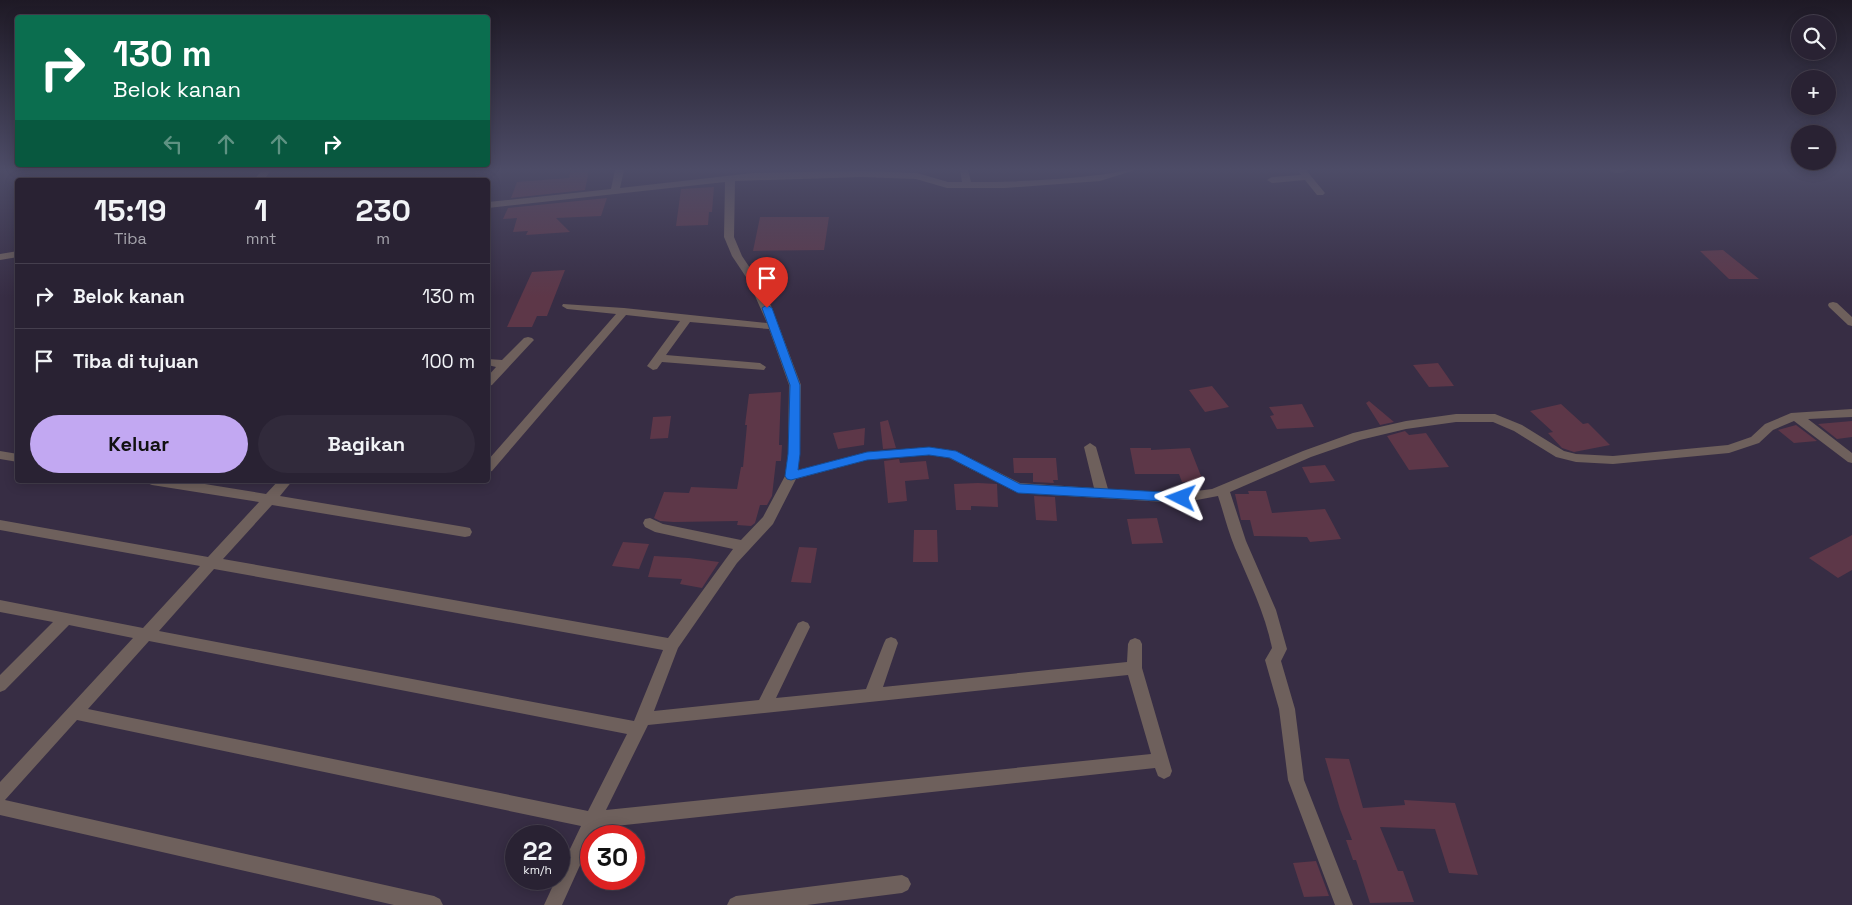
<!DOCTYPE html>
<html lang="id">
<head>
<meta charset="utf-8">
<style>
	:root { --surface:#292233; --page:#312a3b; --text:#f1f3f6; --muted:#a5a4ac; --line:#453f4e; --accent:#c2a8f2 }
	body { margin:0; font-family:"Space Grotesk",sans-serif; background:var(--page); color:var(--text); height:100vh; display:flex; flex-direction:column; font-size:19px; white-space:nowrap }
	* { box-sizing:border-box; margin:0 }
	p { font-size:16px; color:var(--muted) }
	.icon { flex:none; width:28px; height:28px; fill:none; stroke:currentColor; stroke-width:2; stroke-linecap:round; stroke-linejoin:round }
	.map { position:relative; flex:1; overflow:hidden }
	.panel { position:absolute; left:15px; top:178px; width:475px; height:305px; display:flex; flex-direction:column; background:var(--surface); border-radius:5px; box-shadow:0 2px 12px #0003,0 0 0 1px var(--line) }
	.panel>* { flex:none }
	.guide { position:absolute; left:15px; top:15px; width:475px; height:152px; border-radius:5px; box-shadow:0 2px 12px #0003,0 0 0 1px var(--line); background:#0b6e4f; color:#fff; overflow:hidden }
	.controls { position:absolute; left:1791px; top:15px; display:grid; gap:10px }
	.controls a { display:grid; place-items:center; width:45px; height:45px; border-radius:50%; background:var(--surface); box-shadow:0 2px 12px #0003,0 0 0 1px var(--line); font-size:25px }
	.speed { position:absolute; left:505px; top:825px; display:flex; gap:10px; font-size:25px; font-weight:700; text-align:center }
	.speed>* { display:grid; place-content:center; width:65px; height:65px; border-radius:50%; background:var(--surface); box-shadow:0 2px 12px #0003,0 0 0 1px var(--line); line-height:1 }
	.speed small { font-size:12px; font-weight:400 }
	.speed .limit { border:8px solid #d22; background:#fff; color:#111 }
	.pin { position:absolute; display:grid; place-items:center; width:42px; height:42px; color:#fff; margin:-51px -21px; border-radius:50% 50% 50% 0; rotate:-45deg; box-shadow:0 0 5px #0007 }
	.pin .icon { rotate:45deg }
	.me { position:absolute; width:55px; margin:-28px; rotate:273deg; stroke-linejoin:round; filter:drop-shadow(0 0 4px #0008) }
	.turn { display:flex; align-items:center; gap:18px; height:105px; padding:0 15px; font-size:22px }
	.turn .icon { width:65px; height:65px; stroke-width:2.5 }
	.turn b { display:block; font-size:35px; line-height:42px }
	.lanes { display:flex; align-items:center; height:48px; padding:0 15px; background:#0003; justify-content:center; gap:25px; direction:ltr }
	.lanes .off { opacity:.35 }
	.eta { display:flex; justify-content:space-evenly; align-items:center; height:85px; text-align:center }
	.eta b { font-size:30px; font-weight:600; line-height:35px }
	.button { display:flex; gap:10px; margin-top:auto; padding:10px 15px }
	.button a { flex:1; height:58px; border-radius:30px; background:var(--accent); color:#111; font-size:20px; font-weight:600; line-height:58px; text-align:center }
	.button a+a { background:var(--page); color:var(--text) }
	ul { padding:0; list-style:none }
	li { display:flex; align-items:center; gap:15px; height:65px; padding:0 15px; border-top:1px solid var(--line) }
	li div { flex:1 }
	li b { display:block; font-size:19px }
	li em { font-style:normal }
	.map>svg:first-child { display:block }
</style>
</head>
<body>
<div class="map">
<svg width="1852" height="905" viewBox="0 0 1852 905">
	<rect width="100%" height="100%" fill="#372d44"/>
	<path fill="#5d3748" d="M571 170H589L585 190 511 198 517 182 569 178Z
		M714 187 712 212H709L708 225 676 226 681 189Z
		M607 198 601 216 556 218 570 232 526 235 528 231 513 232 517 218 503 219 508 208Z
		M760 217H829L824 250 753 251Z
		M1723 250 1759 279H1729L1700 251Z
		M565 270 547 316H537L532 327H507L532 272Z
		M1438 363 1454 386 1429 387 1413 365Z
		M1212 386 1229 407 1205 412 1189 390Z
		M781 392 779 445H782L781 461H776L772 496 767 505H760L755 523 751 526 737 525 738 521 674 522 660 521 654 518 664 492 689 493 691 487 737 489 741 467H743L747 425H745L749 394Z
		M1369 401 1394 422 1380 425 1366 403Z
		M1302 404 1314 427 1277 429 1270 416 1274 415 1269 407Z
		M1561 404 1583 424 1588 423 1610 445 1574 452 1562 448 1548 433 1553 432 1530 411Z
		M671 416 668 438 650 439 653 417Z
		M888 420 896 448 883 449 880 422Z
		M1852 421V437L1837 439 1818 424Z
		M1796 425 1817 441 1794 443 1778 430Z
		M865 428 864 445 838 449 833 433Z
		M1405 431 1409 435 1426 433 1449 467 1409 470 1387 436Z
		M1130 448H1151V450L1190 448 1203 481 1182 482 1179 474H1135Z
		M1013 458H1056L1058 480H1053L1054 483 1033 482V473H1014Z
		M899 459 900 463 926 461 929 479 905 481 907 501 888 503 884 461Z
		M1325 465 1335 481 1310 483 1302 467Z
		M978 483 997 484 998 507 971 506V510H956L954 484Z
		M1248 491H1266L1272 513 1325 509 1341 539 1310 542 1307 537 1254 536 1250 520H1241L1235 494H1249Z
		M1034 496 1055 497 1057 521 1036 520Z
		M1157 518 1163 543 1132 544 1127 519Z
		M914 530H937L938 562H913Z
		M1852 535V570L1838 578 1809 558Z
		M623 542 649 544 639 569 612 566Z
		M799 547 817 548 811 583 791 582Z
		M654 556 689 558 719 562 702 588 680 584 682 579 648 577Z
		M1325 758 1349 759 1363 808 1405 805 1404 800 1455 803 1478 875 1449 873 1435 829 1380 827 1398 871H1403L1414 902 1370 903 1356 860H1353L1346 840H1352L1340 809Z
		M1316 861 1329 896 1304 897 1293 863Z"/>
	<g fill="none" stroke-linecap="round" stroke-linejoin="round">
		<path fill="#6e605c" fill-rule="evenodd" d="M262 170H271L264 180H254Z
			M615 170H624L620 188 753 173 862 171 917 173 948 182H962L960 170H968L971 182C1013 182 1056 180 1098 175 1111 174 1122 170 1135 170L1100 181 1005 188H947L916 179 862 177 735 181 734 237 742 256 758 280 772 308 801 385 800 454 798 470 867 452 929 447 956 451 1020 483 1094 488 1084 447 1090 443 1096 447 1108 489 1181 493 1212 489 1303 451 1353 433 1406 421 1456 414H1495L1522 425 1564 451 1576 454 1613 456 1728 445 1751 437 1765 424 1791 413 1852 409V417L1808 419 1852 453V463L1848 462 1794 421 1773 430 1759 443 1729 453 1613 464 1576 462 1556 457 1514 431 1493 422H1456L1406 429 1360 440 1311 457 1230 492 1246 541 1276 610 1287 649 1281 661 1295 709 1304 780 1353 905H1335L1288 780 1279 709 1265 660 1272 648C1265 613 1249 581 1235 548 1228 531 1224 514 1218 496L1181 503 1018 493 949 458 929 455 867 460 796 479 773 524 737 563 678 648 654 711 759 700 798 623 803 621 808 623 810 627 776 698 866 689 884 643 886 639 891 637 896 639 898 643 883 687 1127 662 1128 644 1130 640 1135 638 1140 640 1142 644V668L1172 771 1170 776 1164 779 1158 776 1155 768 597 828 593 836H591V841L562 905H544L556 879H559V872L581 826 77 720 5 800 434 896 440 899 443 905H394L0 815V782L133 638 69 625 5 690 0 692V675L53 622 0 612V600L143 628 200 566 0 530V520L208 557 259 502 152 485 147 483 146 480H180L266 494 279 480H293L280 496 465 527 470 528 472 532 470 536 465 537 272 505 223 559 668 638 733 549 655 532 645 527 643 523 645 519 650 518 663 524 741 540 763 517 785 476 788 454 789 385 769 329 690 322 666 355 760 363 766 367 764 370 662 362 657 369 653 370 647 366 680 321 626 315 492 471 488 472V460L616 314 567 309 562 306 563 304 624 308 767 323 748 280 732 256 724 237 725 182 488 208V202L611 189ZM214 569 663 650 634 721 159 631ZM149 641 627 734 588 811 88 709ZM1128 675 1151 754 606 810 648 725Z
			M1300 170H1306L1325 193 1323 195H1317L1305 180 1272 183 1267 180 1272 177 1301 175 1299 172Z
			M1609 170H1627C1623 174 1613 174 1609 170Z
			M18 251V257L0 260V254Z
			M1833 302 1837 303 1852 317V326L1848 325 1829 307 1828 305 1829 303Z
			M528 337 532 338 534 340 532 342 492 385 488 386V376L496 367 488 365V359L502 360 524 338Z
			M0 451 18 454V462L0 459Z
			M902 875 908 878 911 884 908 890 902 893 807 905H727L730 899 736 896Z"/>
	</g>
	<linearGradient id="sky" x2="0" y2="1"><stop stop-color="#1e1925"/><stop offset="0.57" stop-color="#4d4c67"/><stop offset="1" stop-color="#4d4c67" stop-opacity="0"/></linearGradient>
	<rect width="1852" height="297" fill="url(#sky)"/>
	<path fill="#1a73e8" stroke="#114b97" d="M767 305 772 308 800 385V454L798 470 867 452 929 447 956 451 1020 484 1181 493 1187 498 1181 502 1018 493 950 458 929 455 867 460 791 480 787 479 785 476 788 454 790 385 762 308Z"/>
</svg>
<div class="controls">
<a><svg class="icon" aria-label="search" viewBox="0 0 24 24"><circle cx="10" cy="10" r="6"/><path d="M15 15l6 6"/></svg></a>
<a>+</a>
<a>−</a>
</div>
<div class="speed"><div>22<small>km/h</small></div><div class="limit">30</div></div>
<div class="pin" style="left:767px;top:308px;background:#d93025"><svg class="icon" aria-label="arrive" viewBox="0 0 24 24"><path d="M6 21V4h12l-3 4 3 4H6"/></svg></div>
<svg class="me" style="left:1181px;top:498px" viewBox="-20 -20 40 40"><path d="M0-17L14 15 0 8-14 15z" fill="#1a73e8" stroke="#fff" stroke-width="4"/></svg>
<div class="guide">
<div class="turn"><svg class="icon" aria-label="right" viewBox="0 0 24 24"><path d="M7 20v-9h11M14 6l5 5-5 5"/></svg><div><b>130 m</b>Belok kanan</div></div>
<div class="lanes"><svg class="icon off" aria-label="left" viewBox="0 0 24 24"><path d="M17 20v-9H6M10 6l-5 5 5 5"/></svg><svg class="icon off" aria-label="ahead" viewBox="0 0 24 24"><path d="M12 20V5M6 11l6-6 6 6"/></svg><svg class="icon off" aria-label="ahead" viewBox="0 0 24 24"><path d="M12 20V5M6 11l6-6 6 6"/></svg><svg class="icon" aria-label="right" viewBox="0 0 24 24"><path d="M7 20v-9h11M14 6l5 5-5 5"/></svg></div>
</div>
<section class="panel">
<div class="eta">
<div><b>15:19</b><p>Tiba</p></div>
<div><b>1</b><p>mnt</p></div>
<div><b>230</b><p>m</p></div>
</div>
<ul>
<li><svg class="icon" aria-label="right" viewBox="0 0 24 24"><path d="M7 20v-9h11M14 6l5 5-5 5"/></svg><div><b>Belok kanan</b></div><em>130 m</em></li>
<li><svg class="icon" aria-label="arrive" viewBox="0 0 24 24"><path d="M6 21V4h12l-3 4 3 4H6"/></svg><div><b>Tiba di tujuan</b></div><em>100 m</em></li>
</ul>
<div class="button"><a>Keluar</a><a>Bagikan</a></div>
</section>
</div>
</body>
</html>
